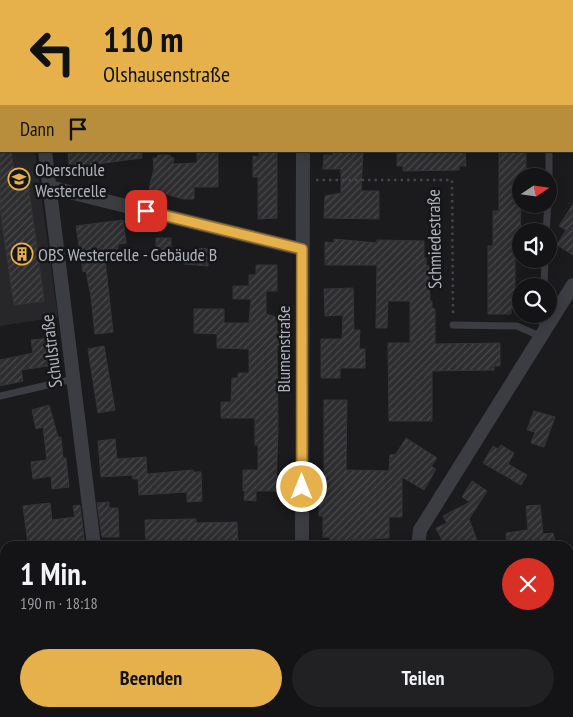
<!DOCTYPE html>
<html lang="de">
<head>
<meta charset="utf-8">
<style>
	:root { --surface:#141416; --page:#212123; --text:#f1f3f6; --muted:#9d9ea1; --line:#333335; --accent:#e6b14a }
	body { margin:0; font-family:"PT Sans Narrow",sans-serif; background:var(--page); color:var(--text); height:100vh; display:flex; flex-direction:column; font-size:19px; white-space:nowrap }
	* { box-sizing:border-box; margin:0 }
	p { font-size:16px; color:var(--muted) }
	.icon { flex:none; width:28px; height:28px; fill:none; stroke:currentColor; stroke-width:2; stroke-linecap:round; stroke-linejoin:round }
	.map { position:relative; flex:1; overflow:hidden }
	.side { position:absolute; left:0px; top:541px; width:574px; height:176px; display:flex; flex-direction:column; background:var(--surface); border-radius:15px 15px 0 0; box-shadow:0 2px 12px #0003,0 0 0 1px var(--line) }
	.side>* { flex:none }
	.hud { position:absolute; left:0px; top:0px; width:574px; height:152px; box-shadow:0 2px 12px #0003,0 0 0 1px var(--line); background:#e6b14a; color:#111; overflow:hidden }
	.needle { width:32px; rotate:77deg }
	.buttons { position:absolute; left:512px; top:168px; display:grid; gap:10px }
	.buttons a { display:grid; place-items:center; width:45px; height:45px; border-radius:50%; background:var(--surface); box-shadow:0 2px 12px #0003,0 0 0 1px var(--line); font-size:25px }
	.pin { position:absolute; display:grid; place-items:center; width:42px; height:42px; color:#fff; margin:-21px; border-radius:10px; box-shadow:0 2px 8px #0006 }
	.me { position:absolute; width:55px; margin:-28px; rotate:0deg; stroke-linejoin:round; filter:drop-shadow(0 0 4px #0008) }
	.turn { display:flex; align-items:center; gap:18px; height:105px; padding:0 20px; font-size:22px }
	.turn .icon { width:65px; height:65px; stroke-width:2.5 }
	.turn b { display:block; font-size:35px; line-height:42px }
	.then { display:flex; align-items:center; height:48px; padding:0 20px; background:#0003; gap:10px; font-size:19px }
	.round { display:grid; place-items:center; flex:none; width:52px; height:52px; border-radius:26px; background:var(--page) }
	.overview { display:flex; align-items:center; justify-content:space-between; height:85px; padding:0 20px }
	h1 { font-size:30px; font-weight:600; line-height:38px }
	.cta { display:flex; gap:10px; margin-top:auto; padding:10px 20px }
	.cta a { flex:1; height:58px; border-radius:30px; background:var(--accent); color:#111; font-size:20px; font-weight:600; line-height:58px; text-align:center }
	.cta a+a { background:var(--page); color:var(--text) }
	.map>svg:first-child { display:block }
</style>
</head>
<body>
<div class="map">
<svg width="573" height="717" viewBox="0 0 573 717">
	<defs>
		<pattern id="cemetery-stones" width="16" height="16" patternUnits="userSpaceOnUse" patternTransform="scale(1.25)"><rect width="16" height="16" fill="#212822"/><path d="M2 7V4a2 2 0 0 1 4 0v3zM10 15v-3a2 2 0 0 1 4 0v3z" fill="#3f4540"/></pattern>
		<pattern id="building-hatch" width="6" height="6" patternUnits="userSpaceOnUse" patternTransform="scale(1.25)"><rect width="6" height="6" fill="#2e2e31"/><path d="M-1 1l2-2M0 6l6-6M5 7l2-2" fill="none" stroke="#4a4a4d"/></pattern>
	</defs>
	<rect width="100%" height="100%" fill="#1b1b1d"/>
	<path fill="#27272a" d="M0 28 1 151H35L58 317 0 326Z"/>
	<path fill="url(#cemetery-stones)" d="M0 591H5V712L8 713V717H0Z"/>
	<path fill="url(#building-hatch)" stroke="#353539" d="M0 151H11L15 177 27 175 44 301 14 305 0 208Z
		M90 151H142V158L96 164 97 172 70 175 68 154Z
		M197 151H218V187H194V199H183L149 189 154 169 153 158H157L158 155H170V157L174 158 173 164 197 163Z
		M259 151H277V218L258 219V177H253V156L259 157Z
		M333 151H363L361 191H379V219L324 218 325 196 341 193V169H323L324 155H333Z
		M397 151H465L466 166H459V170L403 171V166H397Z
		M499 151H526V171H522L520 240H516L515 246V309H511V314H488V246H493V211H499Z
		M573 204V255L557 245 566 230 559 226Z
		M123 220 126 243 118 244V249H104L113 332 95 334 91 297 86 271 83 272 76 226Z
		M156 238H171V254H156Z
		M334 239 377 243V240L424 241V258H426V266H429L430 301H432V308L435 309V344L500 343V366H494V370L432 371V421H389L388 343H410V301H388L387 328H376L377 265H325V242L334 243Z
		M194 248 209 249 208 266 184 264 185 251 194 252Z
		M256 265H277V291H266V314L277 317V331L285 335 288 341 277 346 278 428 276 491H256V501L244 500 245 491H243V470H258V445H255V418H221V402H231L232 378H238V373H249V349L217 348V334L194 333V309H224V323H249L251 299H233V286H249V275H256Z
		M353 288 354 330H360L359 349H365V368H340V378H321V339H342L343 315 325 316 324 289Z
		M51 338 54 365 21 370 23 381 0 386V360L33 353 31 340Z
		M104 346 115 410 98 413 88 349Z
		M324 400H347L346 470 389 471 390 455 396 454 406 438 437 458 431 466 436 469 424 490 402 477V517H389V538L330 541V537H323V516H319V500H324Z
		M49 405 58 437H61L63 458H66L69 487 52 489 51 476 33 479 31 462 47 460 43 427 36 429 32 410Z
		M534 411 555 417 544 447 531 443 535 432 527 430Z
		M115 439 117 459 146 457 147 474 193 470V472H201L202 501 187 502V492L139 495 138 479H133L132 475 101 477 98 441Z
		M501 445 514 453 508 464 527 475 521 485 483 463 493 446 498 449Z
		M472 481 487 491 469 519 479 546H445L436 528 447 523 443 516 470 502 462 497Z
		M109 502V508H118L119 537H102L97 503Z
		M50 503 52 520 75 517 73 506 80 505 85 546H75L74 539 28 544 23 506Z
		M540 505 543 534 553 533 556 546H507L506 533 528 530 526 506Z
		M196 519V523L237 522 238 544 146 546 145 520Z"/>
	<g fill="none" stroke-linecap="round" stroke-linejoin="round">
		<path stroke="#424449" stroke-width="2.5" stroke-dasharray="2.5 4" stroke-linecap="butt" d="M0 127H1
			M316 180H452L453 316
			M0 598 4 597 5 682
			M0 698 5 697
			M0 717 6 716
			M16 717V712"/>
		<path stroke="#3c3d42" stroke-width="7" d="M374 0 375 1
			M438 1V0
			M512 1V0
			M549 151V176
			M546 231 548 204
			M544 286 545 259
			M453 325 517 326 542 337 543 314
			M0 396 73 379"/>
		<path stroke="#3c3d42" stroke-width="14" d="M26 0V1
			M304 1V0
			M45 151 94 546
			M49 187 301 249
			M302 546 303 151
			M418 546 420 530 573 285
			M0 575H5
			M569 591H573
			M303 712V717"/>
		<path stroke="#585a61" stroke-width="21" d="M450 0 457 1
			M572 22H573"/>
	</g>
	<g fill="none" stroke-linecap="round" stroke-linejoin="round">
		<g stroke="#967330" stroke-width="12">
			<path id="route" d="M146 211 302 249V487"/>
		</g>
		<use href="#route" stroke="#e6b14a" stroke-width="9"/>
	</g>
	<defs>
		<g id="school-ring" transform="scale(1.125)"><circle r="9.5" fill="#161618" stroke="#e6b14a" stroke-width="1.5"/><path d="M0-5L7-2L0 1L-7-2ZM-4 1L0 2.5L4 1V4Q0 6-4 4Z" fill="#e6b14a"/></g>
		<g id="building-ring" transform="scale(1.125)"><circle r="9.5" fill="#161618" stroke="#e6b14a" stroke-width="1.5"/><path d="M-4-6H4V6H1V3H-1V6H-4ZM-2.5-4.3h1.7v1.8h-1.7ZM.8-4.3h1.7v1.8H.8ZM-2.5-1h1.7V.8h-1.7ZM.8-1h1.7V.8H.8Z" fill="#e6b14a"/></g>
	</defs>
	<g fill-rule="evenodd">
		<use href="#school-ring" x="19" y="179"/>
		<use href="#building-ring" x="22" y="254"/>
	</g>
	<g text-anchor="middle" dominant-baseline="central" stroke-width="5" stroke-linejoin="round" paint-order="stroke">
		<g font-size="18" fill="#aeb2bb" stroke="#161618" text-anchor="start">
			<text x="35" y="169">Oberschule<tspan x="35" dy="21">Westercelle</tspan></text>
			<text x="38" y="254">OBS Westercelle - Gebäude B</text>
		</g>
		<g font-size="18" fill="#aeb2bb" stroke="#161618">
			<text transform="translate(434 239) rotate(-91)">Schmiedestraße</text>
			<text transform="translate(283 349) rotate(-90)">Blumenstraße</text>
			<text transform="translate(51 351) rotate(-97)">Schulstraße</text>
		</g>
	</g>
</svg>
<div class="buttons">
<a><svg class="needle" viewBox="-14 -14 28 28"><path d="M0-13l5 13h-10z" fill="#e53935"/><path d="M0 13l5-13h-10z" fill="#9d9ea1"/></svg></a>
<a><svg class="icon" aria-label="sound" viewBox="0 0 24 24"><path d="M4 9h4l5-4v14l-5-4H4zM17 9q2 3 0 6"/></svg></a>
<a><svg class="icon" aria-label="search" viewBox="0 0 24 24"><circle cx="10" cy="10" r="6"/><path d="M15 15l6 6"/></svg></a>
</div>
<div class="pin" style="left:146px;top:211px;background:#d93025"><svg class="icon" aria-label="arrive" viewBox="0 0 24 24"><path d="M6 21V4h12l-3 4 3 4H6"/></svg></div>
<svg class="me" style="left:302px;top:487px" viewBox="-20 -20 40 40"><circle r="17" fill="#e6b14a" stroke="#fff" stroke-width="3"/><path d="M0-11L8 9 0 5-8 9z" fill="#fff"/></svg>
<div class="hud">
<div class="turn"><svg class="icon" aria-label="left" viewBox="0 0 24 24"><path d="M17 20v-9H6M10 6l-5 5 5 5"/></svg><div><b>110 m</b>Olshausenstraße</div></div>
<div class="then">Dann<svg class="icon" aria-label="arrive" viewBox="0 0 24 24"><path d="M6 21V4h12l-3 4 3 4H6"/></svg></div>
</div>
<section class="side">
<div class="overview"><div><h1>1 Min.</h1><p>190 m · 18:18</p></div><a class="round" style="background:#d93025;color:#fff"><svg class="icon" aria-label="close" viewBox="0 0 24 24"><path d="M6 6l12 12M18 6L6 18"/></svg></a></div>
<div class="cta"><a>Beenden</a><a>Teilen</a></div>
</section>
</div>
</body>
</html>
